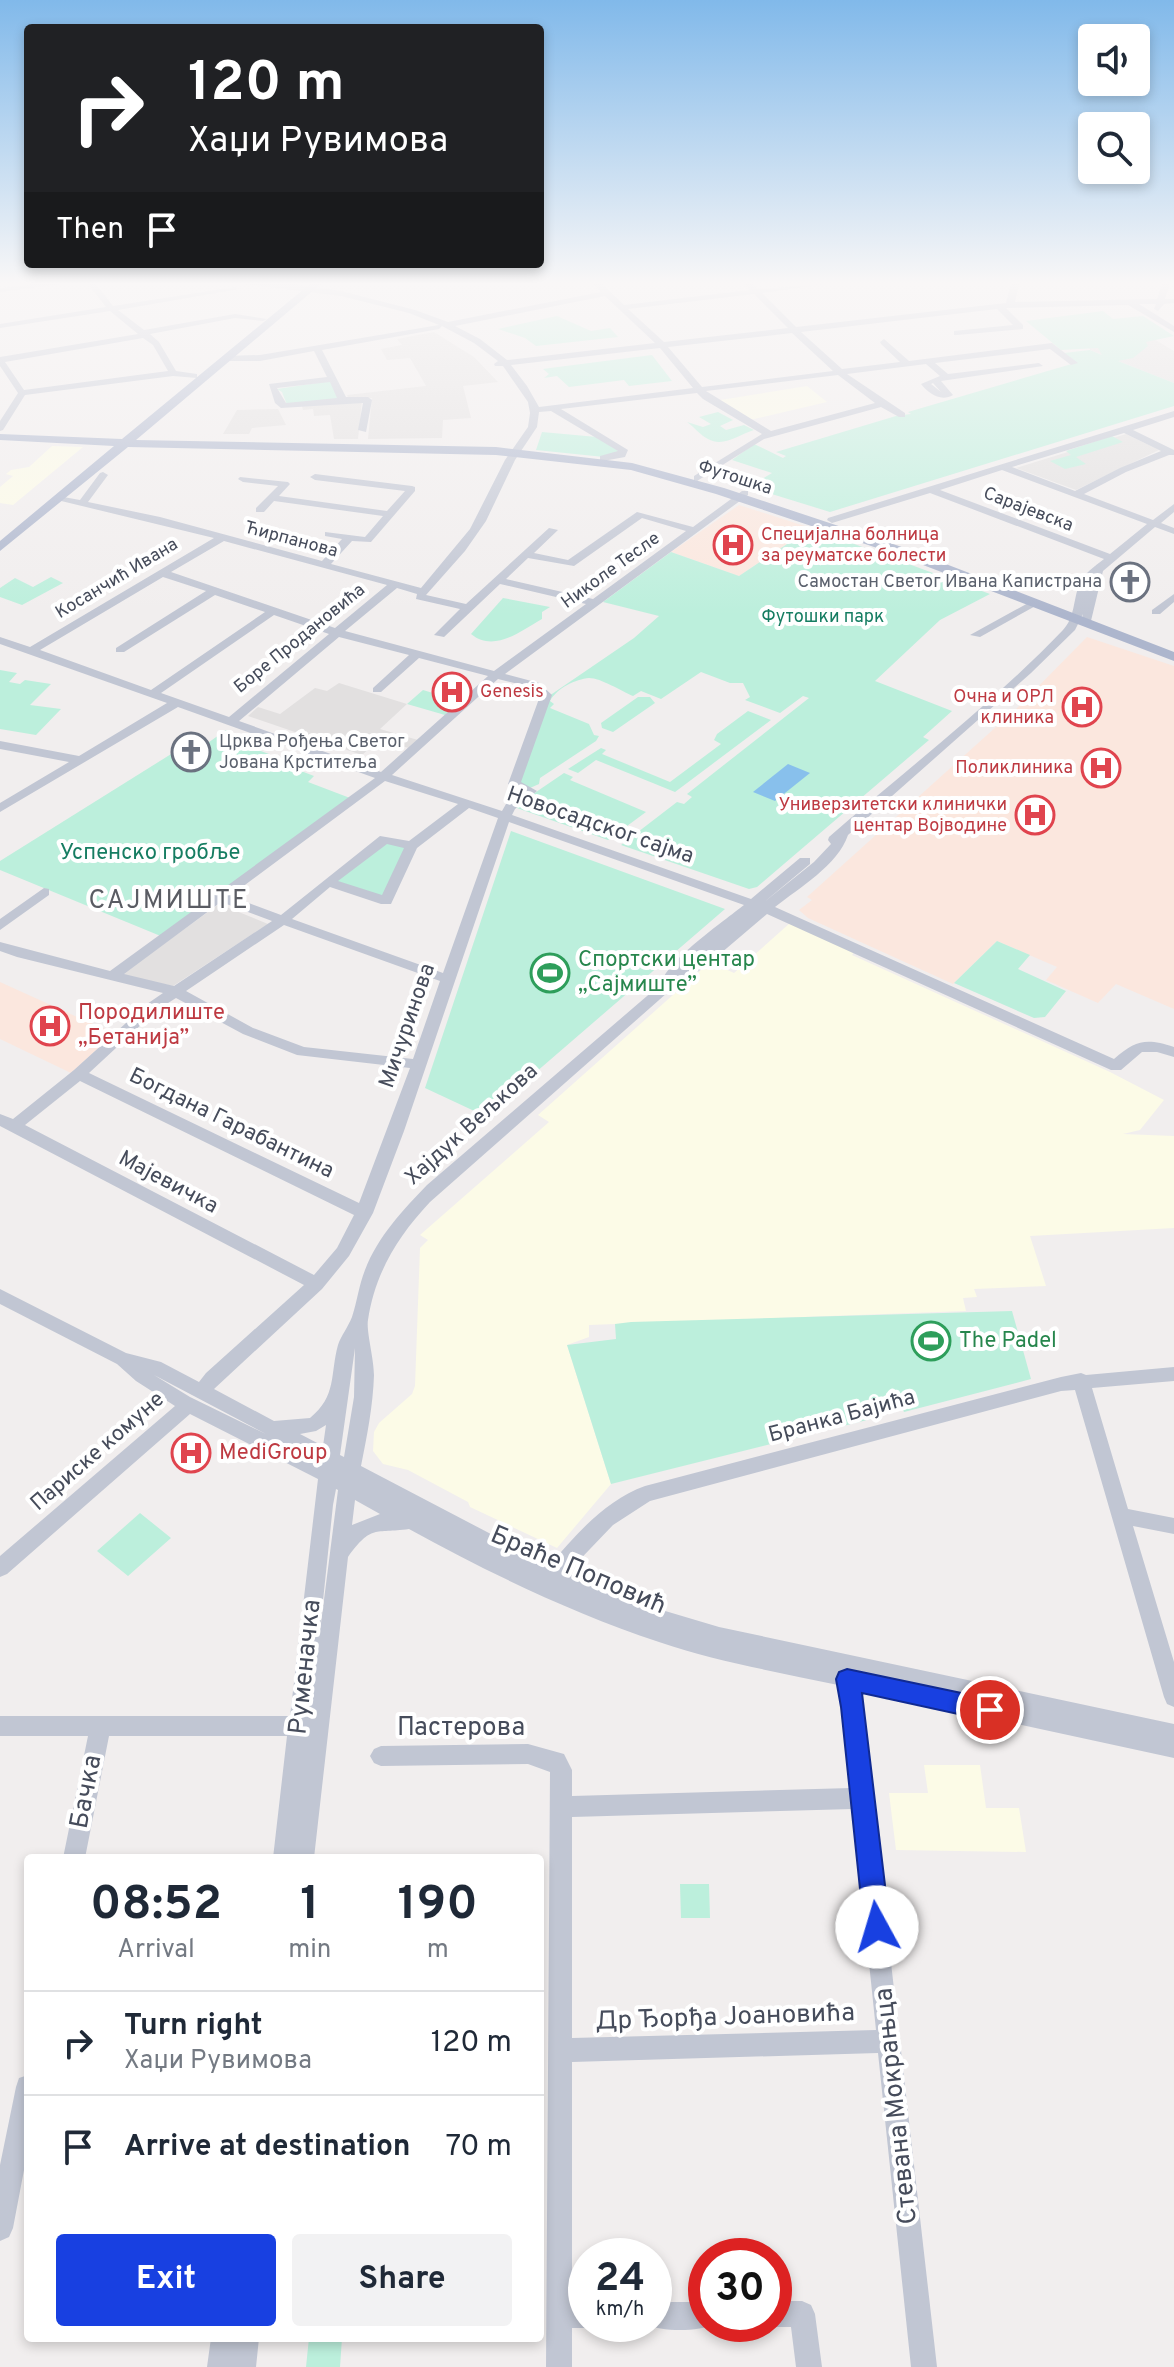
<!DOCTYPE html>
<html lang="en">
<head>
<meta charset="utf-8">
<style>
	:root { --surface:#fff; --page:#f2f2f3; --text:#1f2937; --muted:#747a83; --line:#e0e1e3; --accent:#1840e1 }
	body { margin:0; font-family:Overpass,sans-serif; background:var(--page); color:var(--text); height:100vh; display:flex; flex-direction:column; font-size:30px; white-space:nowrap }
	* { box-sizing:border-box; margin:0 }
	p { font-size:26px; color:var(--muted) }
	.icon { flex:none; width:44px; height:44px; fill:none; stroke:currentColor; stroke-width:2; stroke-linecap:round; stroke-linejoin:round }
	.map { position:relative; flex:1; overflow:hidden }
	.sheet { position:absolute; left:24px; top:1854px; width:520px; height:488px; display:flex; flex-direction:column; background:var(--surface); border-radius:8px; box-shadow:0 4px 12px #0003 }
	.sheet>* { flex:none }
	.hud { position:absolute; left:24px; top:24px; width:520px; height:244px; border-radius:8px; box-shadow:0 4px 12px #0003; background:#202124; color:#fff; overflow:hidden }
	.tools { position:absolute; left:1078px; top:24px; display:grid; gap:16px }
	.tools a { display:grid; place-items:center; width:72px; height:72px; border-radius:8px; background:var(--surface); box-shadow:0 4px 12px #0003; font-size:40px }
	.speed { position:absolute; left:568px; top:2238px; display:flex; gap:16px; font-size:40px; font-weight:700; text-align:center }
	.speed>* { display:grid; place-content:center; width:104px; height:104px; border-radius:50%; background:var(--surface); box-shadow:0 4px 12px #0003; line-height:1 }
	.speed small { font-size:20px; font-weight:400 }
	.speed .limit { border:12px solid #d22; background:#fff; color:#111 }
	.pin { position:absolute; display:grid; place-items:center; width:68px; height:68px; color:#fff; margin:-34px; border:4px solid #fff; border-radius:50%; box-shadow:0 2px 8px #0007 }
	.me { position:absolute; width:88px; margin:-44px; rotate:354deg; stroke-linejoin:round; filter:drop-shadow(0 0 6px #0008) }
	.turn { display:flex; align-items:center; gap:28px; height:168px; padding:0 32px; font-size:36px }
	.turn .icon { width:104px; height:104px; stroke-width:2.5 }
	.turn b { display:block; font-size:56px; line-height:68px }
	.then { display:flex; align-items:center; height:76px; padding:0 32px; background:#0003; gap:16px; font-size:30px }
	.eta { display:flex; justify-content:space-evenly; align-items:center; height:136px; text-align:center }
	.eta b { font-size:48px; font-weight:700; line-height:56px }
	.primary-button { display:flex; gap:16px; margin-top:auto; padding:16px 32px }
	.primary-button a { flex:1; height:92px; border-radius:8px; background:var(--accent); color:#fff; font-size:32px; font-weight:700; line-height:92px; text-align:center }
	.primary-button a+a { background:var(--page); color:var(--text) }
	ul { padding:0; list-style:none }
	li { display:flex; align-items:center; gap:24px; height:104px; padding:0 32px; border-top:2px solid var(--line) }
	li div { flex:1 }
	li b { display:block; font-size:30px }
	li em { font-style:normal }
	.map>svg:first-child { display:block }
</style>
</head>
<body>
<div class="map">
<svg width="1174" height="2367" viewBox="0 0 1174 2367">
	<rect width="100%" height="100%" fill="#f1eeee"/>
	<path fill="#fcfbe7" d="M807 386 827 402 750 420 714 401Z
		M52 446 83 447 13 505 0 503V487L13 476 6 474 11 470 29 467Z
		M790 923 855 951 852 955 1110 1072 1164 1100 1140 1130 1123 1134 1174 1136V1228L1030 1236 1046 1286 974 1289 977 1297 963 1298 966 1311 589 1325V1337L567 1345 611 1484 557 1548 470 1507 468 1502 408 1470 383 1464 373 1451 374 1432 379 1423 412 1394 415 1386 420 1248 428 1240 420 1235 549 1122 538 1115 710 962 734 973Z
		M924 1765H980L986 1808H1019L1026 1852 896 1850 889 1793H928Z"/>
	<path fill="#e2e0e0" d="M434 332 474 357 498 382 463 386 471 418 443 420 442 438 368 439 372 398H348L347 395 426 386 410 358 387 360 381 349 402 345 397 339Z
		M1154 339 1174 351V383L1090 350 1089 347Z
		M362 401 358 439H334L330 415 314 416 313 409 303 410 302 406Z
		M278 409 286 425 252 428 249 434H223L237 410Z
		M1126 434 1159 450 1076 490 1016 468Z
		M339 683 407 704 380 729 418 740 409 748 379 740 362 755 248 716 258 707 280 714 315 688 327 691Z
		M219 904 268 924 173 986 121 975Z"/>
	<path fill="#fbe7de" d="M739 505 811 528 739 576 671 552Z
		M1087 637 1174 666V1009L1116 984 1098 1003 1046 980 1057 967 997 941 953 984 808 918 799 910 812 900 807 897 1016 709Z
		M0 982 86 1021 115 1033 71 1073 0 1039Z"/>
	<path fill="#bcefdc" d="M1103 311 1113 319 1143 316 1174 336 1146 342 1148 346 1133 358 1118 361 1174 383V406L830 512 749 487 772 473 732 460 754 444 783 458 786 456 776 452 896 416 911 414 908 412 1075 363 1064 353 1090 350 1102 355 1098 348 1061 350 1026 321Z
		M557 316 591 331 610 328 618 337 536 346 525 338 498 329Z
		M652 355 672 381 629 386 624 380 569 387 557 376 544 378 549 374 543 369 550 368Z
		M330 381 340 399 287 405 282 392 277 389Z
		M718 412 733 420 720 426 726 430 744 425 754 430C739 434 724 448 708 439 701 436 694 427 687 422L703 427 711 424 699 417Z
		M542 432 597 437 620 452 604 457 536 450Z
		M1112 436 1123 442 1076 457 1086 464 1065 469 1050 461 1071 455 1066 451Z
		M811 528 990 594 940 620 875 681 952 711 923 737 929 740 757 887 749 889 621 845 677 802 684 804 692 797 687 794 809 698 803 696 780 713 745 700 750 697 743 683H730L701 672 661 699 641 691 633 696C621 691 601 678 589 678 576 679 557 688 550 701L554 704 550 708 589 724 594 735 599 736 596 741 540 778 539 784 530 788 518 782 549 696 634 638 659 616 603 602 671 552 739 576Z
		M51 577 63 583 22 605 0 597V588L15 578 33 587Z
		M503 598 550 607 542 612V619C521 631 494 653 471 634Z
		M0 670 17 673 9 682 20 684 25 680 51 684 30 705 61 709 36 735 0 729Z
		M423 690 459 701 445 715 407 704Z
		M638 697H650L655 703 613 732 602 728 601 723Z
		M748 711 771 720 675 792 596 760 578 773 568 769 601 748 606 750 602 754 670 782 721 744 714 740 717 734Z
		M226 730 231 732 220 740 227 743 230 740 269 754 265 757 314 776 308 782 350 798 163 937 0 870V861L192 741 205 745Z
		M564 773 573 777 570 780 646 812 608 840 514 807Z
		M511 831 725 909 485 1116 425 1088Z
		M385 839 408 845 385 897 328 882Z
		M997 941 1030 955 1018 969 1066 991 1045 1017 1034 1018 954 983Z
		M1012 1311 1031 1379 904 1412 896 1394 867 1400 875 1418 611 1484 567 1345 616 1339 615 1324 631 1322Z
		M140 1513 171 1538 128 1576 97 1551Z
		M680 1884H709L710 1918H681Z
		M309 2338H342L340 2367H306Z"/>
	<path fill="#88c0ec" d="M788 764 810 773 775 801 753 792Z"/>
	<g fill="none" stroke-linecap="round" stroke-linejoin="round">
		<path fill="#c1c6d3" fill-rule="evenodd" d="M35 284H62L0 292V288Z
			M88 284H96L113 306 235 287 239 289 118 310 144 330 235 314 267 319 263 321 235 318 150 334 159 342 176 371 197 374V378L173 376 25 395 3 430 0 431V421L18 393 0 366V357L138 334 110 311 0 328V324L106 307ZM143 338 153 345 168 371 24 390 5 362Z
			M243 284H295L341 291 415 310 448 322 601 292 593 284H602L624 305 750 290 744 284H753L758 289 826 284 762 293 796 327 1006 303 1011 284H1019L1015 302 1157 299 1162 284H1170L1165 299H1174V303L1164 304 1158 311 1154 309 1156 304H1139L1174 326V332L1128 305 1006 308 1023 325V329L957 335H954V331L1013 325 997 309 801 332 842 369 900 362 881 344 880 342 884 339 909 361 1052 343 1078 363 1071 365 1050 349 935 363 948 374 1039 363 1043 366 941 381 953 395C941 402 929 394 921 384L940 376 926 364 847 374 905 413V417H899L881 407 764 439 697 481 694 480V476L762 434 703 399 697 393 561 409 628 450 625 457 603 461 600 460V456L618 451 551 411 539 412 537 427 515 460 486 521 465 551 426 595 466 604 549 528 558 530 534 553 568 560 637 512 693 527 742 491H748V495L505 674 539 683 552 695 521 782 537 791 515 809 512 815 751 899 800 858H810V864L763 903 814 862 831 844 828 840 829 837C907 769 991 705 1063 630 1075 617 1073 601 1079 585 1083 574 1095 566 1104 559L930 493 832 523 827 520 828 518 1174 411V417L1133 430 1174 450V455H1169L1126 472 1084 494 1153 520 1174 504V512L1161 523 1174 528V534L1155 527 1103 571 1090 625 1081 623 1083 614 1075 630 1031 673 848 835C838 865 799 888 775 907L1114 1059C1136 1040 1146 1038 1174 1047V1057L1157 1052H1142L1121 1070H1111L767 914 707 965 667 993 430 1202C398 1236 375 1273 368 1320 366 1330 374 1359 374 1375 373 1406 367 1436 361 1466L550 1565C576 1534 606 1500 645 1486L1061 1377 1081 1373 1086 1375 1174 1367V1381L1092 1388 1128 1509 1174 1518V1534L1133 1526 1174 1662V1707L1167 1704 1164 1697 1075 1390 1061 1391 650 1501 613 1525 567 1573 635 1602 719 1627 1174 1724V1758L860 1690 937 2367H911L878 2053 572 2062V2302H586V2324H595L586 2328H572V2367H546L550 1772 528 1764 381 1766 374 1763 370 1756 374 1749 381 1746 528 1744 564 1754 572 1770V1796L851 1788 838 1685C778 1672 718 1662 659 1642 572 1613 489 1573 409 1529 374 1534 372 1524 348 1557L314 1858H273L287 1736H109L85 1858H63L88 1736H0V1716H290L318 1479 190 1414 7 1574 0 1577V1556L175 1406 136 1381 117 1364 0 1304V1289L126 1353 161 1362 199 1382 206 1373 304 1285 0 1126V1114L13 1119 74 1070 147 1004 163 993 17 957 0 951V942L110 971 375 778 178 707 0 812V803L69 762 0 749V741L79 756 167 703 0 644V637L30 647 214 538 53 499 58 496 80 500 100 473 103 472 108 475 88 502 160 517 322 561 342 539 325 536V532L365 537 383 516 274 501 264 512H256V508L278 486 243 482 238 479 240 477 288 482 290 484 279 496 387 511 405 491 315 480 310 477 315 474 412 486 415 487V491L371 542 352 541 331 564 421 588 470 529 505 460 528 427 530 413 528 402 503 366H495L494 364 498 361 474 343 442 326 439 329 322 350 346 397H368L372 400 366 432 358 430 363 403 281 408 275 403 269 384 327 377 314 351 260 361H227L223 358 224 356 260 355 439 325 409 313 341 296ZM754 294 788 328 664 342 628 309ZM605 296 655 343 507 360 480 339 455 326ZM792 333 833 371 702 387 668 347ZM660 348 693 388 539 407 527 386 511 365ZM838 375 875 403 771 431 706 391ZM330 382 337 398 286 403 277 388ZM933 383 941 392 931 384ZM1124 433 1161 451 1120 468 1075 491 1012 467ZM1002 470 1147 524 1110 554 940 490ZM642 518 686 531 593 599 506 579 528 558 574 566ZM224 541 387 585 335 628 171 572ZM163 577 206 591 116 648V652H124L215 595 265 612 151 690 40 650ZM500 584 586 604 494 671 345 631 397 588 417 594 416 599 460 609 434 635 444 637ZM274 615 329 634 229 717 161 693ZM339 637 409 655 373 688V692H381L419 658 488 676 381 772 239 721ZM498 679 531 687 540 696 508 784 522 792 506 804 502 811 392 775ZM385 781 458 804 409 841 380 836 281 915 230 896ZM469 808 498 818 443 973 292 919 330 887 381 904H391L417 848ZM509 822 744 905C724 921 665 962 661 984L427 1185C403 1210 378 1236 365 1270 359 1285 357 1302 352 1317 348 1327 341 1336 338 1345 330 1374 337 1396 310 1418L274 1421 214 1389 322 1289 349 1256 373 1213 404 1131ZM387 844 404 848 382 895 338 881ZM221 902 272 921 174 986 124 974ZM284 925 440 981 413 1059 304 1047 253 1028 186 991ZM176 998 243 1034 297 1055 410 1068 359 1203 89 1073 157 1010ZM80 1081 354 1215 337 1248 314 1275 25 1125ZM355 1348 354 1397 344 1457 340 1455ZM154 1375 266 1434 190 1397ZM326 1425 323 1446 300 1434 316 1431ZM336 1489 338 1490 319 1639 333 1505ZM355 1500 380 1514 352 1525ZM853 1809 876 2030 572 2038V1817Z
			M1174 594V602L1160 614H1152V610Z
			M1030 602 1039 604 980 637 970 635Z
			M44 888 49 889V895L0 930V919Z
			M28 2075V2149L13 2228 9 2237 0 2241V2165L16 2087 19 2078Z
			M774 2301H802L811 2305 815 2314 822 2367H796L791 2327H774L766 2324H774Z
			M654 2302H706V2324H715C698 2332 662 2332 645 2324H654Z
			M211 2338H259L256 2367H207Z"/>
		<path fill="#adb6cd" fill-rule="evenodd" d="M310 284H321L136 440 496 447 632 463 724 488 899 546 1174 652V661L889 552 716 494 631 470 496 455 128 447 0 551V541L114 446 0 440V434L122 439Z"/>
	</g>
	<linearGradient id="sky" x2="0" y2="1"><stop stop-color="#81b9ea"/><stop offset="0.46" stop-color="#f9f7f7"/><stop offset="1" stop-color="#f9f7f7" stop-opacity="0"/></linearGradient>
	<rect width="1174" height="615" fill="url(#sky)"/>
	<path fill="#1840e1" stroke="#102a92" stroke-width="2" d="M847 1669 990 1699 999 1702 1002 1710 999 1717 990 1721 862 1693 890 1927 886 1937 877 1940 868 1937 864 1927 841 1707 836 1679 839 1672Z"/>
	<defs>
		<g id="hospital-ring" transform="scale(2)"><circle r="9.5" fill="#fff" stroke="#e0444e" stroke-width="1.5"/><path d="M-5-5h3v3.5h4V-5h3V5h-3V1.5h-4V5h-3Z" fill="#e0444e"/></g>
		<g id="church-ring" transform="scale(2)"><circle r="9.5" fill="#fff" stroke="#6b7280" stroke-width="1.5"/><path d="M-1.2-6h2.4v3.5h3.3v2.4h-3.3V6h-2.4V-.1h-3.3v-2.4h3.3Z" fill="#6b7280"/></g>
		<g id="stadium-ring" transform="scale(2)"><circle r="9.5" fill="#fff" stroke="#2e9e5b" stroke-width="1.5"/><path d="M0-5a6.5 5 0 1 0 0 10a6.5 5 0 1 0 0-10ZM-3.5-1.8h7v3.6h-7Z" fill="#2e9e5b"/></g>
	</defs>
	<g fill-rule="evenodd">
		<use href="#hospital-ring" x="733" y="545"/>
		<use href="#church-ring" x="1130" y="582"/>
		<use href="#hospital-ring" x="452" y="692"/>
		<use href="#hospital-ring" x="1082" y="707"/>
		<use href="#church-ring" x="191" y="752"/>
		<use href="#hospital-ring" x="1101" y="768"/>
		<use href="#hospital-ring" x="1035" y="815"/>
		<use href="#stadium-ring" x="550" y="973"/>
		<use href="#hospital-ring" x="50" y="1026"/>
		<use href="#stadium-ring" x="931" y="1341"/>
		<use href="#hospital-ring" x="191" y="1453"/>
	</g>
	<g text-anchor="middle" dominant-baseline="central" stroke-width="8" stroke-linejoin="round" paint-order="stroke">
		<g font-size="18" fill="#464c5b" stroke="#fff">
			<text transform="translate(735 478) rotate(18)">Футошка</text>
			<text transform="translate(1028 510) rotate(21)">Сарајевска</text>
			<text transform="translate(291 540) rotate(15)">Ћирпанова</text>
			<text transform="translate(611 571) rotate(-36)">Николе Тесле</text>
			<text transform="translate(117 579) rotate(-31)">Косанчић Ивана</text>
			<text transform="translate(300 639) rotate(-39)">Боре Продановића</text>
		</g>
		<g font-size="18" fill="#be3a42" stroke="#fff" text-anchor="end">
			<text x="761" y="535" text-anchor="start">Специјална болница<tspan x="761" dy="21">за реуматске болести</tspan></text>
			<text x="480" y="692" text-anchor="start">Genesis</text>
			<text x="1054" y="697">Очна и ОРЛ<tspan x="1054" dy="21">клиника</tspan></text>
			<text x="1073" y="768">Поликлиника</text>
			<text x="1007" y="805">Универзитетски клинички<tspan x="1007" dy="21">центар Војводине</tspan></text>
		</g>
		<g font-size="18" fill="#5b616d" stroke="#fff" text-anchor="end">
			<text x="1102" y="582">Самостан Светог Ивана Капистрана</text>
			<text x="219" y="742" text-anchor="start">Црква Рођења Светог<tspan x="219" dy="21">Јована Крститеља</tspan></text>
		</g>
		<g font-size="18" fill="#167d62" stroke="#fff">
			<text x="823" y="617">Футошки парк</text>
		</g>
		<g font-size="22" fill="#464c5b" stroke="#fff">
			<text transform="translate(600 826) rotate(19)">Новосадског сајма</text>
			<text transform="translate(408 1026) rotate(-71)">Мичуринова</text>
			<text transform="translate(231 1124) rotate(26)">Богдана Гарабантина</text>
			<text transform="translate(472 1125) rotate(-42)">Хајдук Вељкова</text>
			<text transform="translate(168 1183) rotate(28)">Мајевичка</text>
			<text transform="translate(842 1417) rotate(-15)">Бранка Бајића</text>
			<text transform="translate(98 1452) rotate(-41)">Париске комуне</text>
		</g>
		<g font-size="22" fill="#167d62" stroke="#fff">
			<text x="150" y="853">Успенско гробље</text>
		</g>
		<g font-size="22" fill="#27864d" stroke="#fff" text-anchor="start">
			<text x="578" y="960">Спортски центар<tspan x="578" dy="25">„Сајмиште”</tspan></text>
			<text x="959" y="1341">The Padel</text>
		</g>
		<g font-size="22" fill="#be3a42" stroke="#fff" text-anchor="start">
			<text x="78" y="1013">Породилиште<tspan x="78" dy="25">„Бетанија”</tspan></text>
			<text x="219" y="1453">MediGroup</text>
		</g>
		<g font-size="26" letter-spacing="2" fill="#5a5c63" stroke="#fff">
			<text x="169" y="901">САЈМИШТЕ</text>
		</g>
		<g font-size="26" fill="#464c5b" stroke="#fff">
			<text transform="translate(578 1571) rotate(23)">Браће Поповић</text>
			<text transform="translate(306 1667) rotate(-84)">Руменачка</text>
			<text x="461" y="1728">Пастерова</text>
			<text transform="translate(87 1792) rotate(-79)">Бачка</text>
			<text transform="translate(725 2018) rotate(-2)">Др Ђорђа Јоановића</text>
			<text transform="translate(897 2106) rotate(-96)">Стевана Мокрањца</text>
		</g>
	</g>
</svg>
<div class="tools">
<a><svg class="icon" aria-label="sound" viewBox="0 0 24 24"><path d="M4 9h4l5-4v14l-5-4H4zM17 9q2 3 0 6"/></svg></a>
<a><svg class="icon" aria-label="search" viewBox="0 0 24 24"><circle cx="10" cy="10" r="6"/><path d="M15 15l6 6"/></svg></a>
</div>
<div class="speed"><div>24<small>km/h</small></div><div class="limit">30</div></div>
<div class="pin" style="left:990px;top:1710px;background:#d93025"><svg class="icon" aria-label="arrive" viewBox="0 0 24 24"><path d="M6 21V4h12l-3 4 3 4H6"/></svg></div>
<svg class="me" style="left:877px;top:1927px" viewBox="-20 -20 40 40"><circle r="19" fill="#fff"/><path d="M0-13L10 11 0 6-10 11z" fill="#1840e1"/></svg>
<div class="hud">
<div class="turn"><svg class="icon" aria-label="right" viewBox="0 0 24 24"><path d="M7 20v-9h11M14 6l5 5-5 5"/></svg><div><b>120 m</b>Хаџи Рувимова</div></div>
<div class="then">Then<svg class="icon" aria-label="arrive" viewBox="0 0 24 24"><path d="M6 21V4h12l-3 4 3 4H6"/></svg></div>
</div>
<section class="sheet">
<div class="eta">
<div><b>08:52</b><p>Arrival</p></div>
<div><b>1</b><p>min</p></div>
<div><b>190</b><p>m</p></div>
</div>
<ul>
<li><svg class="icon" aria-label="right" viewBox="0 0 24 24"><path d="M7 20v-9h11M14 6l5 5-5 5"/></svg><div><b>Turn right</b><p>Хаџи Рувимова</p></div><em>120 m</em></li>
<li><svg class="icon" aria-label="arrive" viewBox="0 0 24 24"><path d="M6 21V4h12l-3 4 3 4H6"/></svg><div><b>Arrive at destination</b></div><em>70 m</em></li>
</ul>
<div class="primary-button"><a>Exit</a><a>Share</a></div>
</section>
</div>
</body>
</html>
